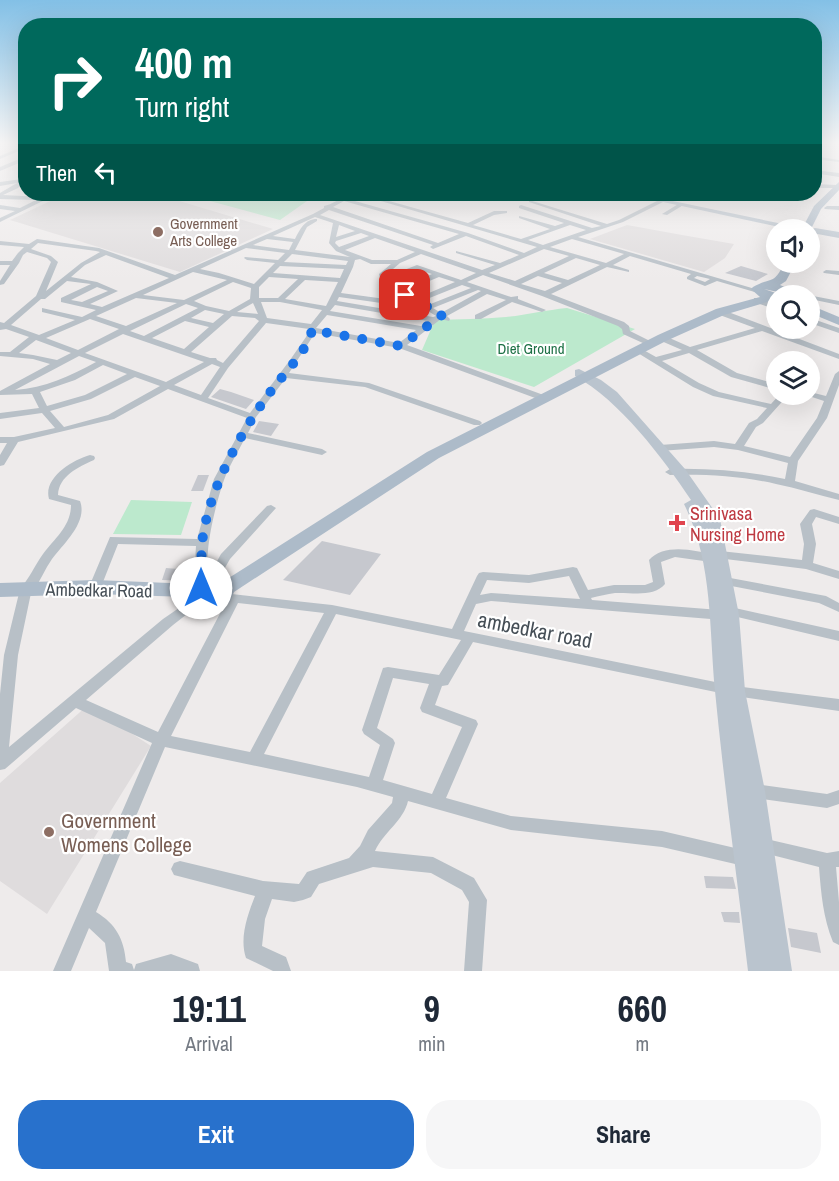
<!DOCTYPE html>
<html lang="en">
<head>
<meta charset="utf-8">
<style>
	:root { --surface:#fff; --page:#f6f6f7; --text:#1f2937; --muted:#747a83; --accent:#2871cc }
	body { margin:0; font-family:"Archivo Narrow",sans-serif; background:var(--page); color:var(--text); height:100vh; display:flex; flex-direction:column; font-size:22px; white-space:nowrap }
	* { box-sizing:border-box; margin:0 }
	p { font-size:20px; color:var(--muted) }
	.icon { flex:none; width:33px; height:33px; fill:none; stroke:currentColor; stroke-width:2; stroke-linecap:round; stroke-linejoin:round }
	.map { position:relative; height:971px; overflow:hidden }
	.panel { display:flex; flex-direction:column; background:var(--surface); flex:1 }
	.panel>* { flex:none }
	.banner { position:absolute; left:18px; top:18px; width:804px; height:183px; border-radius:24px; box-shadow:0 6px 24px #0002; background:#00695c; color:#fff; overflow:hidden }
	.buttons { position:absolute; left:766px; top:219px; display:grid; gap:12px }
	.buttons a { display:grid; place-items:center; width:54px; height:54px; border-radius:50%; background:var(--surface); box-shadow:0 6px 24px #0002; font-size:30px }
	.pin { position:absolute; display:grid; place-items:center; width:51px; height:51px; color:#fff; margin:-26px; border-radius:12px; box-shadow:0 3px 9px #0006 }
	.me { position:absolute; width:66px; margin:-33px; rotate:0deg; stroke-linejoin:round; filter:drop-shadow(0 0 4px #0008) }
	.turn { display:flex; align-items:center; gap:21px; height:126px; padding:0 18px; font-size:27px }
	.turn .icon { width:78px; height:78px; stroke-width:2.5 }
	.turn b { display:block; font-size:42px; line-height:51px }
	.then { display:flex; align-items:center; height:57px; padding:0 18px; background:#0003; gap:12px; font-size:22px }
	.eta { display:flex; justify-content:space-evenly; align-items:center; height:102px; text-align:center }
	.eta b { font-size:36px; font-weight:700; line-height:42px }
	.cta { display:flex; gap:12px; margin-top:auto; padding:12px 18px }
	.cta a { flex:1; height:69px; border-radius:24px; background:var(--accent); color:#fff; font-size:24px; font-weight:700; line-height:69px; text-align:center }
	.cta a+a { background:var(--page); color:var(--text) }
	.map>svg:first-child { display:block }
</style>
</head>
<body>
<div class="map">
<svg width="839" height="971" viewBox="0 0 839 971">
	<rect width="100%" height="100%" fill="#eeebeb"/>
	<path fill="#dfdcdd" d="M65 194H156L273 229 180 272 10 220Z
		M627 225 682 235 734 244 725 258 704 272 590 239Z
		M88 705 151 746 47 914 0 881V783Z"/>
	<path fill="#bce9cd" d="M184 194H317L280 220Z
		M567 308 635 329 534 387 422 350 435 320C459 319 482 319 506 317 527 315 546 310 567 308Z
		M131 500 192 502 181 535 113 534Z"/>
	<path fill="#c6c8ce" d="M741 266 768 274 756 281 725 273Z
		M220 389 231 392 254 400 246 409 211 397Z
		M259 421 279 424 271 436 253 432Z
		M198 475H209L203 491H191Z
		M322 541 381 554 350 595 283 580Z
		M166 568 191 570 188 581 162 580Z
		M704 876 733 877 736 889 706 888Z
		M721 912H739L740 923 724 922Z
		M788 928 817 933 821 953 791 947Z"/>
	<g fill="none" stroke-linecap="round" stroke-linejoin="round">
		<path fill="#b8c0c7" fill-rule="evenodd" d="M26 145V148L0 159V156Z
			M814 156 839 160V162L814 159Z
			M24 157 26 160 0 171V167Z
			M814 170 839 173V177L814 173Z
			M22 179 25 181 18 188 3 195 43 197 51 194H57L0 222V218L15 211 0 209V205L20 208 36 200 0 199V193L17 183 0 186V182Z
			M814 184 837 185 839 188H814Z
			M350 194H356L348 199 468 233 524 253 537 247 357 194H364L468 223 494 211H507V213L494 215 473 225 521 239 550 229 519 218V216L555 226 564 223 519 208V206L521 205 592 228 601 226 529 202V200L607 224 619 220 663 198 666 200 665 201 623 222 578 237 762 291 758 293 717 281 705 286 687 279V277L691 274 630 256 613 265 629 270V272L607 267 551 294 624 322 629 326 630 331 648 340V344H645L623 334 622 329 618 326 542 296 483 275 467 282 511 297 518 296V299L546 310 542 312 512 302 481 319H475V315L506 300 487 294 447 316 450 319 449 321 441 319 437 322 407 345 549 397 551 399 546 402 399 348 315 333 289 373 369 383 480 421 482 423 480 425H474L365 387 286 378 256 417 248 433 322 449 327 452 322 455 245 438C238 452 229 466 224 480 216 503 203 553 209 576L221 554 267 506 271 505 276 508 230 559 214 587 205 589 201 588C194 574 195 561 196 546L118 544 101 587 99 590H91L89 587 110 537 197 539 214 479 247 418 168 389 114 419 18 442 4 465 0 466V455L7 443H0V437H14L55 428 42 413 0 419V413L39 408 32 394 0 395V391L50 364 33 359 0 356V352H10L29 337 6 329 0 330V322L4 323 36 296 51 262 47 258 27 252 23 255 19 263 4 284 0 285V281L10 265H0V261H12L18 253 24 247 0 245V241L29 244 37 239 99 248 175 275 313 214 324 208V206C331 205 343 197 350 194ZM344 201 459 234 438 243 333 207ZM329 210 433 245 430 247 433 249 466 236 519 255 500 263 456 251V253L495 265 482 270 320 215ZM315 217 333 223 329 243 336 251 350 257 295 250 307 227 317 221V219C305 219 300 229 295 239L273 236ZM339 225 355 231 336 237ZM570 225 586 230 543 245 528 240ZM361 233 369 236 339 247 335 243 336 241ZM375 238 415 252 397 260H372L345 250ZM267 239 293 242 289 250 253 245ZM572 239 624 254 606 263 550 247ZM38 243 96 251 100 252 81 263 46 291 58 262 51 256 31 249ZM246 248 285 253 278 260 245 257 244 258 247 260 275 263 254 284 219 273 200 269ZM544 249 569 256 515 281 489 273ZM292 254 348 261 346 265 284 262ZM421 254 476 273 461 280 417 265 386 277V275L400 263ZM106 255 169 278 102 307 90 304 118 291 97 282 71 277 85 265ZM576 258 600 265 568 280 544 273ZM360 259 371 264H391L379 274 381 282 436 316 433 317 337 301 339 297 388 304 404 312 408 310 393 300 341 293 353 267 355 260ZM280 266 344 269 340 278 273 273ZM417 269 432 274 400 288 388 281ZM193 272 227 280 184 300 143 295ZM538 276 562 283 545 291 521 284ZM697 276 710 279 705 282 694 278ZM269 277 298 279 278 298H259V287ZM439 277 455 282 417 298 405 291ZM305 280 338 282 326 306 285 299ZM67 281 91 284 61 298V302L96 310 82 317 42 308V312L75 320 39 335 11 325 41 299H45ZM233 282 251 288 250 299 229 311 206 306 194 301ZM462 285 471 288 428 305 422 301ZM97 287 108 291 82 302 71 300ZM478 290 481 291 441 313 433 308ZM136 298 177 303 126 326 96 316ZM261 302H280L322 310 311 324 267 318ZM253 303 258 314 237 312ZM186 304 198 308 144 336 130 331ZM335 305 428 321 421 326 330 311ZM205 310 224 314 213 323 191 318ZM327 315 416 330 399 343 316 328ZM232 316 255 318 259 321 223 363 217 360 216 358H210L191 352ZM90 319 119 329 78 350 46 338ZM185 321 209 327 184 349 152 338ZM266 323 309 329 306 337 290 360 250 413 208 398 228 368ZM123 334 204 362 166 382 85 353ZM36 340 71 353 57 360 33 355 19 353ZM79 356 96 362C70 376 45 388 15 390ZM212 364 220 367 201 395 174 385ZM103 365 127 374 85 395 47 406 40 392 75 380ZM135 377 160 386 108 415 64 427 50 411 91 399Z
			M680 203 685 204 667 215 662 214Z
			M827 206H839V210L825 209 824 208Z
			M826 270 839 271V275L824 273 823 272Z
			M782 290 839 301V305L810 299V296L782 294Z
			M754 298H760L777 305V310L754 302Z
			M717 310H723L839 354V359L762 331 697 350 737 373 777 384V390L731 377 689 353 662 361 699 383 719 392 771 404 780 394H789L763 423 756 427 744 446 790 457 817 418 824 401 803 394H810V392L826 396 835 374 839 371V385L827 418 798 461 795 481 839 494V500C818 495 797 488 776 484 741 476 706 474 670 475L665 472 670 469C709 468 747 471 785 479L788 463 738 450 714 447 660 451 655 448 660 445 714 441 735 444 749 423 757 419 767 408 713 396 693 387 633 350 634 348H640L656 357 682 350 659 340V336H665L690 347 755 328 717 314Z
			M810 318 839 328V333L810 323Z
			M90 455 94 456 95 458 94 460C78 467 59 476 58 495L80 501C88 522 64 543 52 559 45 569 40 581 33 592L31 593 18 655 9 747 163 619 195 597H203L205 600 173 625 86 700 158 732 226 602 219 600 217 597 219 594 223 593 332 605 452 629 477 576 479 573 483 572 529 575 573 567 577 568 588 590 614 585H645L653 582 649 560C664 543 695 550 714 555L716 552 720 551 802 560 804 544 800 524 810 510 814 509 839 517V524L816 517 812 524 816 544 813 563 839 571V579L806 569 717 558 715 561 711 562 675 557 661 562 665 584C653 598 631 592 615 593 607 594 599 596 591 598L592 600 720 610 722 607 726 606 839 631V641L729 615 727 618 723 620 491 601 476 604 464 631 735 686 839 699V711L735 696 473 642 448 685 442 686 435 705 476 720 478 724 446 798 511 816 662 831 748 851 754 853 756 859 754 865 748 867 662 847 511 830 408 801C404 820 383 833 375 851L433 857 474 878 487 900 482 971H464L469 902 462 890 431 873 373 867 319 884 311 897 303 900 294 902 272 899 265 919 262 946 286 957 291 971H273L246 958C239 938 248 914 255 896L174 875 171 869 174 863 180 861 263 881 299 884 307 872 349 858 360 846 368 830 392 803 393 797 357 787 165 747 96 912C116 924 124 939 126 962L132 964 134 970 136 964 171 954 198 964 200 971H109L105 943 89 928 71 971H53L152 743 76 708 5 769 0 770V694L4 655 20 589C29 579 35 565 43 554 55 538 71 526 71 505L49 499C43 478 72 460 90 455ZM569 576 580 599 491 593 480 595 487 580 529 583ZM238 603 324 613 250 752 171 736ZM336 614 461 640 439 675 388 667 383 668 362 730 364 734 380 745 369 777 264 754ZM393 678 429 684 420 708 422 712 462 727 432 794 383 780 395 743 393 739 377 728Z
			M725 577 826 596 839 603V612L819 603 721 584 719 581 721 578Z
			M754 784 827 794 839 790V804L827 808 754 798 748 796 746 791 748 786Z
			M762 838 827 853 839 851V867H836L839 902V945L833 942C823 918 821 893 819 867L756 851 754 846 756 841Z"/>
		<path fill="#bac4ce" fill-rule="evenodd" d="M626 194H639L807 229 793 230Z
			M815 228 839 232V238L812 233V229Z
			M579 369 601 380 617 392 685 469 720 519 739 615 745 691 765 791 792 971H748C737 878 724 784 715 691 709 628 713 562 684 504L691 500C663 458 619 400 575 376V370Z"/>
		<path fill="#adbbc9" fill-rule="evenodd" d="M839 182V190L821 209 811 229H805L803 227 814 206Z
			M785 262H796L786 281 780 285 787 288 790 296H777V299L724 315 666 341 439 458 234 592 230 602C215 609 208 609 192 605L188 597 95 594 0 597V583L95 580 194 584 215 577 224 581 427 452 658 335 716 309 760 297 751 289 753 287C773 276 773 286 785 262ZM764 289 778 292 779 294ZM213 591 214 593 207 595 208 593Z
			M810 305 839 317V325L810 313Z"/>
	</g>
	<linearGradient id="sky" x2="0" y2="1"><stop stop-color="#83c0e6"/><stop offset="0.51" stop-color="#f7f6f6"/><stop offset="1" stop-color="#f7f6f6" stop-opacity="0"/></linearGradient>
	<rect width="839" height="280" fill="url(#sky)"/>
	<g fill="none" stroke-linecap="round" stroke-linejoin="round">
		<path stroke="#1a73e8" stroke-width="10" stroke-dasharray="0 18" d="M201 588 206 585C186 526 237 437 271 391 284 373 307 352 312 330L401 346 442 315C429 309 419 300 405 295"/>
	</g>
	<g fill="#8d6e63" stroke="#fff" stroke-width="2">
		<circle cx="158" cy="232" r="6"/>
		<circle cx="49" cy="832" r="6"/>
	</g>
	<path fill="#e0444e" stroke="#fff" stroke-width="2" d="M674 514h6v6h6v6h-6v6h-6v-6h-6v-6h6z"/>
	<g text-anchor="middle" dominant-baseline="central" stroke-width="4.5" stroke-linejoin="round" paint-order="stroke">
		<g font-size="15" fill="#785e54" stroke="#fff" text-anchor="start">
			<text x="170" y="223">Government<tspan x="170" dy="17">Arts College</tspan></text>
		</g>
		<g font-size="15" fill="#1e7146" stroke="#fff">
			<text x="531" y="348">Diet Ground</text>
		</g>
		<g font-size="18" fill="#be3a42" stroke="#fff" text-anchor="start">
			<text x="690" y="513">Srinivasa<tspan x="690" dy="21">Nursing Home</tspan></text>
		</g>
		<g font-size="18" fill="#464f57" stroke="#fff">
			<text transform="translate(99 590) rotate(1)">Ambedkar Road</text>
		</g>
		<g font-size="21" fill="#464f57" stroke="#fff">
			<text transform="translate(535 630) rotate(11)">ambedkar road</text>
		</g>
		<g font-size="21" fill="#785e54" stroke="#fff" text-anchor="start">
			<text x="61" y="820">Government<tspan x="61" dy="24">Womens College</tspan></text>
		</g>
	</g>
</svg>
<div class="buttons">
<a><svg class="icon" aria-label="sound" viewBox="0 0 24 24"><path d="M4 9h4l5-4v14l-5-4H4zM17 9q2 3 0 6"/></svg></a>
<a><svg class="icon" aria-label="search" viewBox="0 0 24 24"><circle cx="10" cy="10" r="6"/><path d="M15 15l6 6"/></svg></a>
<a><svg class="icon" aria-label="layers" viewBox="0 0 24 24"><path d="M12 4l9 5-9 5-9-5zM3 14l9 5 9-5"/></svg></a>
</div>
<div class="pin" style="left:405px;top:295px;background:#d93025"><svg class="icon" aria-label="arrive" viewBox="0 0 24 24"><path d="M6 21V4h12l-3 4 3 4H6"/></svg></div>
<svg class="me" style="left:201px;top:588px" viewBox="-20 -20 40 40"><circle r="19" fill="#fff"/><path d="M0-13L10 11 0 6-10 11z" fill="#1a73e8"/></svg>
<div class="banner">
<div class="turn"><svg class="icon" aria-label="right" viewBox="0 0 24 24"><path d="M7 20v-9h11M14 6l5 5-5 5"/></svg><div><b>400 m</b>Turn right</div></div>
<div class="then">Then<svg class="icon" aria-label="left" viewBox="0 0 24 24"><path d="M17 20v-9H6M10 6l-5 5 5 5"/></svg></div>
</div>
</div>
<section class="panel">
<div class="eta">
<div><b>19:11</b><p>Arrival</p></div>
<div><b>9</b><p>min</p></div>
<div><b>660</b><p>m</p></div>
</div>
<div class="cta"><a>Exit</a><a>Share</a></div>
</section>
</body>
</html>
